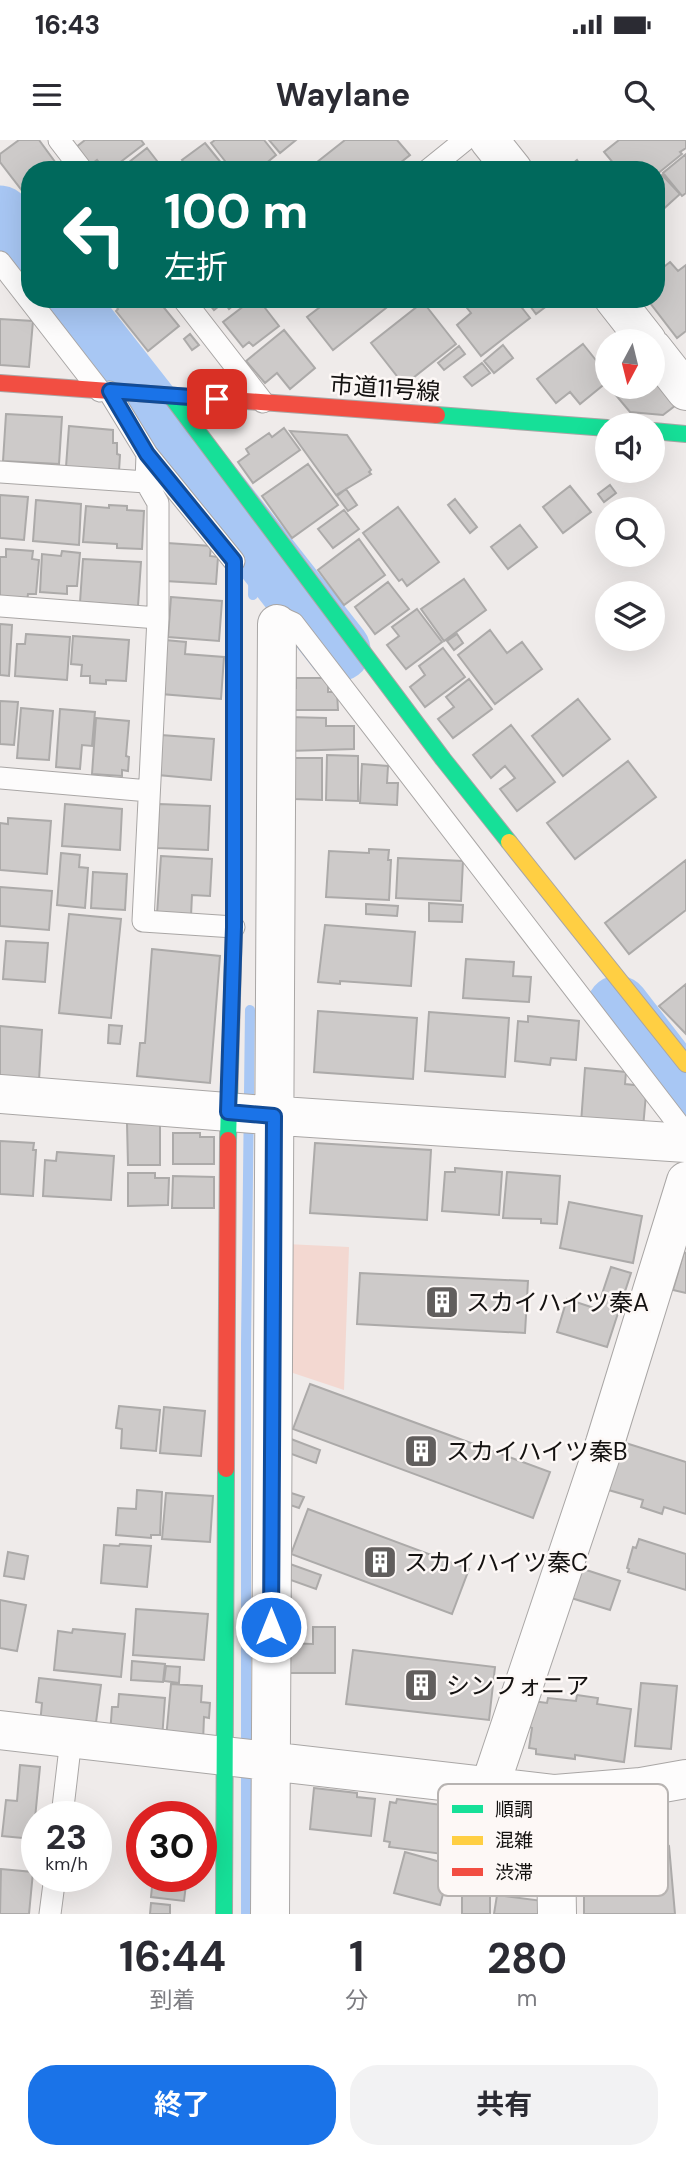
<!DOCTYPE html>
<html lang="ja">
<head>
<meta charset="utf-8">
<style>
	:root { --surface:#fff; --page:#f2f2f3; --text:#2b2b33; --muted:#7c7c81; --accent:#1a73e8 }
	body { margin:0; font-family:"DM Sans","Noto Sans JP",sans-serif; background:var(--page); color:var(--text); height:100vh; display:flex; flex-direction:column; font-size:26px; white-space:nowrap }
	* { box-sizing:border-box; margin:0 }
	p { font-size:23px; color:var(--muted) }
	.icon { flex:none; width:38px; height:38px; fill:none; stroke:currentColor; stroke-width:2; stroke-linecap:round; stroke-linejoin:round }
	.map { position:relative; height:1774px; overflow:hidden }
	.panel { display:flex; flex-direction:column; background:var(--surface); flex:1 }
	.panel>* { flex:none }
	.guide { position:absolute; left:21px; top:21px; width:644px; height:147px; border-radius:28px; box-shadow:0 7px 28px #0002; background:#00695c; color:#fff; overflow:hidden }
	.needle { width:46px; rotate:187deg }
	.tools { position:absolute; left:595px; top:189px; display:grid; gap:14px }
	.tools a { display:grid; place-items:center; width:70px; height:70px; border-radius:50%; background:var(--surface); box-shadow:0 7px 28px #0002; font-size:35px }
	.speed { position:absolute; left:21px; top:1661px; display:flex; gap:14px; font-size:35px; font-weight:700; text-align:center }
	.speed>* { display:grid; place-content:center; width:91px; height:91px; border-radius:50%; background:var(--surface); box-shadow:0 7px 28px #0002; line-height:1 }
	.speed small { font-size:18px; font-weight:400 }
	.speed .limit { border:10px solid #d22; background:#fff; color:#111 }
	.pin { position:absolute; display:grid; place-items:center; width:60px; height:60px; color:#fff; margin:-30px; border-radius:14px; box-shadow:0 4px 10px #0006 }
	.me { position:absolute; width:77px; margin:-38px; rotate:0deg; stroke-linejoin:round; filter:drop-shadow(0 0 5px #0008) }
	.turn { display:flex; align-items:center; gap:24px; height:147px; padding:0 28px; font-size:32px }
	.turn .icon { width:91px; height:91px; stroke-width:2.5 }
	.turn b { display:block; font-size:49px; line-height:60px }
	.eta { display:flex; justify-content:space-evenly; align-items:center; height:119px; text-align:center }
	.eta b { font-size:42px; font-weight:700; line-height:49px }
	.cta { display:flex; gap:14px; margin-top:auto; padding:14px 28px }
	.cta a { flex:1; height:80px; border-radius:28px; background:var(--accent); color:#fff; font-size:28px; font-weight:700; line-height:80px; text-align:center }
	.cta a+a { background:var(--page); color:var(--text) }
	.status { display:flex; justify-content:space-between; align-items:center; height:49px; padding:0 35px; background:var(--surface); direction:ltr }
	.status svg { height:19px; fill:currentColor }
	header { display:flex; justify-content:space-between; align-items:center; height:91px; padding:0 28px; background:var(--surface); font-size:32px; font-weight:700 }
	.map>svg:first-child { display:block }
</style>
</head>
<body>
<div class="status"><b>16:43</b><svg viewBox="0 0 49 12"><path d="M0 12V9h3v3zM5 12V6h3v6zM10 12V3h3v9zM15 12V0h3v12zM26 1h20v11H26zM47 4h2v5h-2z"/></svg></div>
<header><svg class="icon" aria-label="menu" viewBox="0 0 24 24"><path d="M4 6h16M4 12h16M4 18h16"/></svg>Waylane<svg class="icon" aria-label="search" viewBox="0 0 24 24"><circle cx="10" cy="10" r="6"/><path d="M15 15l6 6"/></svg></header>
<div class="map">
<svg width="686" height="1774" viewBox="0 0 686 1774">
	<rect width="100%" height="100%" fill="#efebea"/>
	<path fill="#f3d8d1" d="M286 1104 349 1107 344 1250 284 1230Z"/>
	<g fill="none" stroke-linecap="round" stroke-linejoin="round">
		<path stroke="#a8c7f4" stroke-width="10" d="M253 455 254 400
			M246 1774V1204L250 870"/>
		<path stroke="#a8c7f4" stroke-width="63" d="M0 77 30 115
			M64 159 339 510
			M618 867 686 955"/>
	</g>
	<path fill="#cdcac9" stroke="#acaaa9" stroke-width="2" d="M19 0H39L61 30H30V61L0 22V14Z
		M85 0H141L144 4 110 30H105L97 20 89 26 75 8Z
		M215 0H264L276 15 258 30H232L211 3Z
		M269 0H296L280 13Z
		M345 0H397L410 15 391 30H307Z
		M619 0H686V8L680 12 682 14 656 35V30H638L634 25 629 30H619L604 12Z
		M205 3 227 30H190L182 20Z
		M147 8 164 30H119Z
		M686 14V53L682 56 663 33Z
		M577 20 584 30H565Z
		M662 35 680 54 659 73 656 70V41Z
		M670 122 678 131 686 125V191L677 198 647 159H656V133Z
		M119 159H157L179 186 148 211 116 171 118 169 114 163Z
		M205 159H241L229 169 224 162 214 170Z
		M253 159H258L279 186 253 206 249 202 243 207 223 182Z
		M314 159H388L391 164 333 210 307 177 320 167Z
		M479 159H483L485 163 490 159H515L530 178 481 216 457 185 471 173 467 168Z
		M525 159H556L536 174Z
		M423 162 456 204 404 245 371 203Z
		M0 179 33 181 29 227 0 225Z
		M284 190 315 228 290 249 277 233 265 243 246 221Z
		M190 194 199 205 192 210 184 199Z
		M583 204 607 234V242L580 264 570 252 556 263 537 239Z
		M503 205 513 218 494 233 484 221Z
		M459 206 465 214 444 230 438 223Z
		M482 223 490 233 472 246 464 237Z
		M653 227 680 262 663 275 630 272 609 247H653Z
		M6 274 62 277 59 324 3 321Z
		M69 286 113 290V303H117V314L120 315 119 331 66 327Z
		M284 288 300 310 253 343 238 322 249 314 246 309 269 293 272 297Z
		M290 291 347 295 371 330 369 332 371 334 336 355Z
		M308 324 338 365 292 398 262 356Z
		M610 345 616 353 604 362 598 354Z
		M570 346 591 372 563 393 543 367Z
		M346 349 357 365 348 371 337 356Z
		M0 355 28 357 24 400 0 398Z
		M455 359 477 387 470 393 448 365Z
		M36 360 81 364 79 405 33 401Z
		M109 365 127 366V370L144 371 142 409 117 408V404L83 402 86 366 109 368Z
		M398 367 439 422 407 446 402 439 399 441 363 393Z
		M344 370 359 389 333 408 318 389Z
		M520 385 537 407 508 429 491 407Z
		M359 399 385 435 344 465 318 430Z
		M167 403 211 406 210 416 218 417 216 444 165 441Z
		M6 409 33 411 32 419 39 420 36 454H28L27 461 0 459V417H6Z
		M62 411 80 413 77 446H67V454L40 452 42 414 61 416Z
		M83 419 141 422 138 466 80 462Z
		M464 439 486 470 444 501 421 469Z
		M388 442 409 469 375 494 355 467Z
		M171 457 222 461 219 501 168 497Z
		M417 469 442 502 406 529 387 505 399 496 392 487Z
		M0 484 12 485 9 536 0 535Z
		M490 490 507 513 522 502 542 529 495 564 458 515Z
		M26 494 70 497 67 540 15 536 17 504H25Z
		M457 494 463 503 454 510 447 501Z
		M73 496 129 500 126 541 106 540V544L90 543V536H81L82 525 71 524Z
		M165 500 186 502 185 514 224 517 221 559 161 554Z
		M443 508 465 537 425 567 410 547 425 535 419 526Z
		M296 538H322L328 543V552H337L338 570H287V548H296Z
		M469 539 492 569 453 598 438 579 454 567 446 557Z
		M578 559 610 599 563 636 532 596Z
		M0 561 18 562 14 605 0 604Z
		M21 568 53 571 49 620 17 618Z
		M60 569 95 572 92 606 82 605 80 629 56 627Z
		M288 577 326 578V586H354V609L288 611Z
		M96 578 129 581 126 616 129 617 128 631 122 630V636L92 634Z
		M511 585 555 642 517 671 500 649 515 638 505 626 491 638 473 615Z
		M161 595 214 599 211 640 158 635Z
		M327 615 358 616V661L326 660Z
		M290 618H322V660L294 659Z
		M628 621 656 657 575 719 547 683Z
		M362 624 388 626 387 643H398L397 665 360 663Z
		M65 664 122 669 120 710 62 706Z
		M159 664 210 666 208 710 157 708Z
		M8 678 51 681 47 734 0 730V683L8 684Z
		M369 709 389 710 388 720H391L389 760 326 757 329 711 369 713Z
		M61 713 80 715 79 727 88 728 85 768 57 765Z
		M161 716 212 719 210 756 192 755 191 776 157 774Z
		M398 718 463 721 461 761 396 758Z
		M686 720V770L629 814 605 783Z
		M93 732 127 734 125 770 91 768Z
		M0 747 52 751 49 790 0 786Z
		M429 763 463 765 462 782 429 781Z
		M366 764 398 766 397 776 366 774Z
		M69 774 121 779 111 878 59 873Z
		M325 785 415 792 411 846 340 841V844L318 842Z
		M6 801 48 803 45 842 3 839Z
		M152 809 220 816 210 943 137 936 140 903H145Z
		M466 819 514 822 513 836 531 837 529 862 463 858Z
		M686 844V894L659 866Z
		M318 871 417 878 413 939 314 932Z
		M429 872 509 878 505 937 425 931Z
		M528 876 579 881 576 920 551 918 550 925 515 921 518 881 528 882Z
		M109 885 122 886 120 904 108 903Z
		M0 886 42 890 39 940 0 938Z
		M585 928 626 932 625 944 644 946 646 954 643 988 581 983Z
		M127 983 160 984V1025H128Z
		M173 993H200V997H214V1024H173Z
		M0 1001 34 1003 33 1010H36L33 1056 0 1054Z
		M315 1003 431 1010 427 1080 310 1073Z
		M57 1012 114 1016 111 1060 43 1056 45 1020 56 1021Z
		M455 1028 502 1032 499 1075 442 1071 445 1032H455Z
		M507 1032 560 1036 557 1084 541 1083V1079L503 1078Z
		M128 1033H155V1038H169L168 1065 128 1066Z
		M173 1036 214 1037V1068H172Z
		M569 1062 642 1076 633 1123 560 1108Z
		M684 1112 686 1113V1153L673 1150Z
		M611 1127 631 1133 607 1207 557 1192 567 1159 597 1169Z
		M360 1133 528 1141 525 1193 357 1184Z
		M310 1244 550 1332 533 1378 293 1289Z
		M119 1266 160 1270 156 1311 121 1308 122 1289 116 1288Z
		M164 1267 205 1271 201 1316 160 1313Z
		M291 1299 320 1310 316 1323 286 1312Z
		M613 1299 686 1322V1374L664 1367 662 1374 641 1367 643 1360 598 1347Z
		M137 1350 162 1352 160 1395H151V1398L116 1395 118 1368 136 1369Z
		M288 1352 304 1357 299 1368 284 1363Z
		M166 1353 213 1356 210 1402 162 1399Z
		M308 1369 469 1429 452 1474 291 1414Z
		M639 1399 686 1414V1450L628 1432 629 1429 627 1428 633 1407 636 1408Z
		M120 1404 151 1406 147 1447 101 1443 104 1405 119 1406Z
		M8 1412 28 1416 24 1439 4 1436Z
		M290 1424 321 1435 316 1449 285 1438Z
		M577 1427 620 1441 610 1470 568 1457Z
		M0 1460 26 1465 17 1511 0 1508Z
		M136 1469 208 1474 204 1520 133 1515Z
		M313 1487H335V1533H284L285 1503 313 1504Z
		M73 1489 125 1494 121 1537 54 1530 58 1491 72 1493Z
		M353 1510 495 1527 489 1580 346 1564Z
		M132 1521 165 1524 163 1542 131 1540Z
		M166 1526 180 1527 179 1543 164 1541Z
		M39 1538 101 1545 95 1590 40 1584 42 1563 36 1562Z
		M641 1543 677 1546 671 1609 635 1606Z
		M171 1544 202 1546 201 1562 210 1563 209 1578 204 1577 203 1602 166 1599Z
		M119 1554 165 1558 162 1599 110 1595 112 1567H118Z
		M577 1555 598 1558 597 1564 631 1569 624 1622 575 1615V1619L536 1614V1609L529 1608 532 1588 529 1587 532 1561 547 1563 548 1558 576 1561Z
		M20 1625 40 1627 33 1699 2 1696 6 1660 17 1661Z
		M314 1648 357 1653V1657L375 1659 371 1696 310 1689Z
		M397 1659 457 1667 450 1715 389 1707 390 1702 384 1701 390 1662 396 1663Z
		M640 1675 669 1706 675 1774H584V1711Z
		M405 1712 451 1725 440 1765 394 1753Z
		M1 1729 33 1732 29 1774H0Z
		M153 1736H187L184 1761 151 1757Z
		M462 1753H490V1774H462Z
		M497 1755 543 1761 541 1774H494Z
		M151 1763 170 1765V1774H150Z"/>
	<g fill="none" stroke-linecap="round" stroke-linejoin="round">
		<g stroke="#a9a6a5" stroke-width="23">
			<path id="lane" d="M59 0 82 30
				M428 30 465 0
				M0 122 100 251
				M183 159 263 262
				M109 252 147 314 234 421
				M147 314 146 342 158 363V478L143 781 234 787
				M0 332 146 342
				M0 466 158 478
				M277 484 284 479 293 483 686 994
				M0 638 149 651
				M62 1676 71 1599
				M50 1774 55 1736"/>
		</g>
		<g stroke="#a9a6a5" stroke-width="40">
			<path id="street" d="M489 0 513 30
				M614 159 647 201
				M653 209 686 251
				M0 954 266 975 686 1003
				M0 1590 555 1654 641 1647 686 1639
				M490 1646 605 1303 686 1041
				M555 1654 557 1774
				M270 1774 277 484"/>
		</g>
		<g stroke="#a9a6a5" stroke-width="18">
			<path id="fast" d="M171 256 443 619 509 702
				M437 275 607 288
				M653 291 686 294
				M228 1000 234 787V421
				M224 1774 226 1329"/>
		</g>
		<g stroke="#a9a6a5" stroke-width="18">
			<path id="slow" d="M509 702 686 924"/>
		</g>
		<g stroke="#a9a6a5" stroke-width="18">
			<path id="jam" d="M0 243 437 275
				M226 1329 228 1000"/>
		</g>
		<use href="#lane" stroke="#fdfcfc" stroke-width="21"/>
		<use href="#street" stroke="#fdfcfc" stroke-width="38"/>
		<use href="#fast" stroke="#16e098" stroke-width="16"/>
		<use href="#slow" stroke="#ffcf43" stroke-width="16"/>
		<use href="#jam" stroke="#f24e42" stroke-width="16"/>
	</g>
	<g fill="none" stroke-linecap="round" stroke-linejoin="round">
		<g stroke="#114b97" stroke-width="18">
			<path id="route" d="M217 259 110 251 147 314 234 421V787L228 972 274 976 271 1487"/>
		</g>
		<use href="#route" stroke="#1a73e8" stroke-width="12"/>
	</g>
	<defs>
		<g id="building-square" transform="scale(1.75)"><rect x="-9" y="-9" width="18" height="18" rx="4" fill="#615e5d" stroke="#fdf8f6"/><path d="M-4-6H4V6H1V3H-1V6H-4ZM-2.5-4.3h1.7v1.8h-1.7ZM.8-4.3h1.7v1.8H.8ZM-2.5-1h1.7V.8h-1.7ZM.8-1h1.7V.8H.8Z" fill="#fff"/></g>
	</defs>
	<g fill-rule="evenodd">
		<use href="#building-square" x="442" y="1162"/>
		<use href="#building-square" x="421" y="1311"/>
		<use href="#building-square" x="380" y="1422"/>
		<use href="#building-square" x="421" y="1545"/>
	</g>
	<g text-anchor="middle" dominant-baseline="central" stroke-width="5" stroke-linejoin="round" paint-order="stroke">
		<g font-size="24" fill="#141211" stroke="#fdf8f6">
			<text transform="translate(385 248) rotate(4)">市道11号線</text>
		</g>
		<g font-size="24" fill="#141211" stroke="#fdf8f6" text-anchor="start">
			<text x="466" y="1162">スカイハイツ秦A</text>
			<text x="446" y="1311">スカイハイツ秦B</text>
			<text x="404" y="1422">スカイハイツ秦C</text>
			<text x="446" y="1545">シンフォニア</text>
		</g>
	</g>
	<rect x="438" y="1644" width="230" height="112" rx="10" fill="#fdf8f6" stroke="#b7b3b1" stroke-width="2"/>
	<rect x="452" y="1665" width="31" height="8" fill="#16e098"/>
	<rect x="452" y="1696" width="31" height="9" fill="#ffcf43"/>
	<rect x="452" y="1728" width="31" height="8" fill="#f24e42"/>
	<g font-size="19" fill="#141211">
		<text x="495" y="1676">順調</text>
		<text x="495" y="1707">混雑</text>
		<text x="495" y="1739">渋滞</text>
	</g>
</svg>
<div class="tools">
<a><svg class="needle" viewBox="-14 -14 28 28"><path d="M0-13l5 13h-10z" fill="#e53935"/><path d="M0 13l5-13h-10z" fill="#7c7c81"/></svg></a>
<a><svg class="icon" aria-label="sound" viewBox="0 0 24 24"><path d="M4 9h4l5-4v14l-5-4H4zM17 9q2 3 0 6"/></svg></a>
<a><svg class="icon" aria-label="search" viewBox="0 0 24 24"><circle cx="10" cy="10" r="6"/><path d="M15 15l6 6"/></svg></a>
<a><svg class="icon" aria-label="layers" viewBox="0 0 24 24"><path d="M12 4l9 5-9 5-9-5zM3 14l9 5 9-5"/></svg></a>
</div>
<div class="speed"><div>23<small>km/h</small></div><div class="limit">30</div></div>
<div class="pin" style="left:217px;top:259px;background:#d93025"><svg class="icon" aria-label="arrive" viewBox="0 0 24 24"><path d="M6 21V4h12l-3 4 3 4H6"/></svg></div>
<svg class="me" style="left:271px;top:1487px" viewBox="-20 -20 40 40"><circle r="17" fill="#1a73e8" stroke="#fff" stroke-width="3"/><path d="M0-11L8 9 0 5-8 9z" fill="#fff"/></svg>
<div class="guide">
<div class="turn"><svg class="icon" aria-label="left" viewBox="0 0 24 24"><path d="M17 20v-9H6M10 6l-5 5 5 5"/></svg><div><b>100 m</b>左折</div></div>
</div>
</div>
<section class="panel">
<div class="eta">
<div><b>16:44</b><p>到着</p></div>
<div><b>1</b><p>分</p></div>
<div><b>280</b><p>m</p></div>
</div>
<div class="cta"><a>終了</a><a>共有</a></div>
</section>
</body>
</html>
